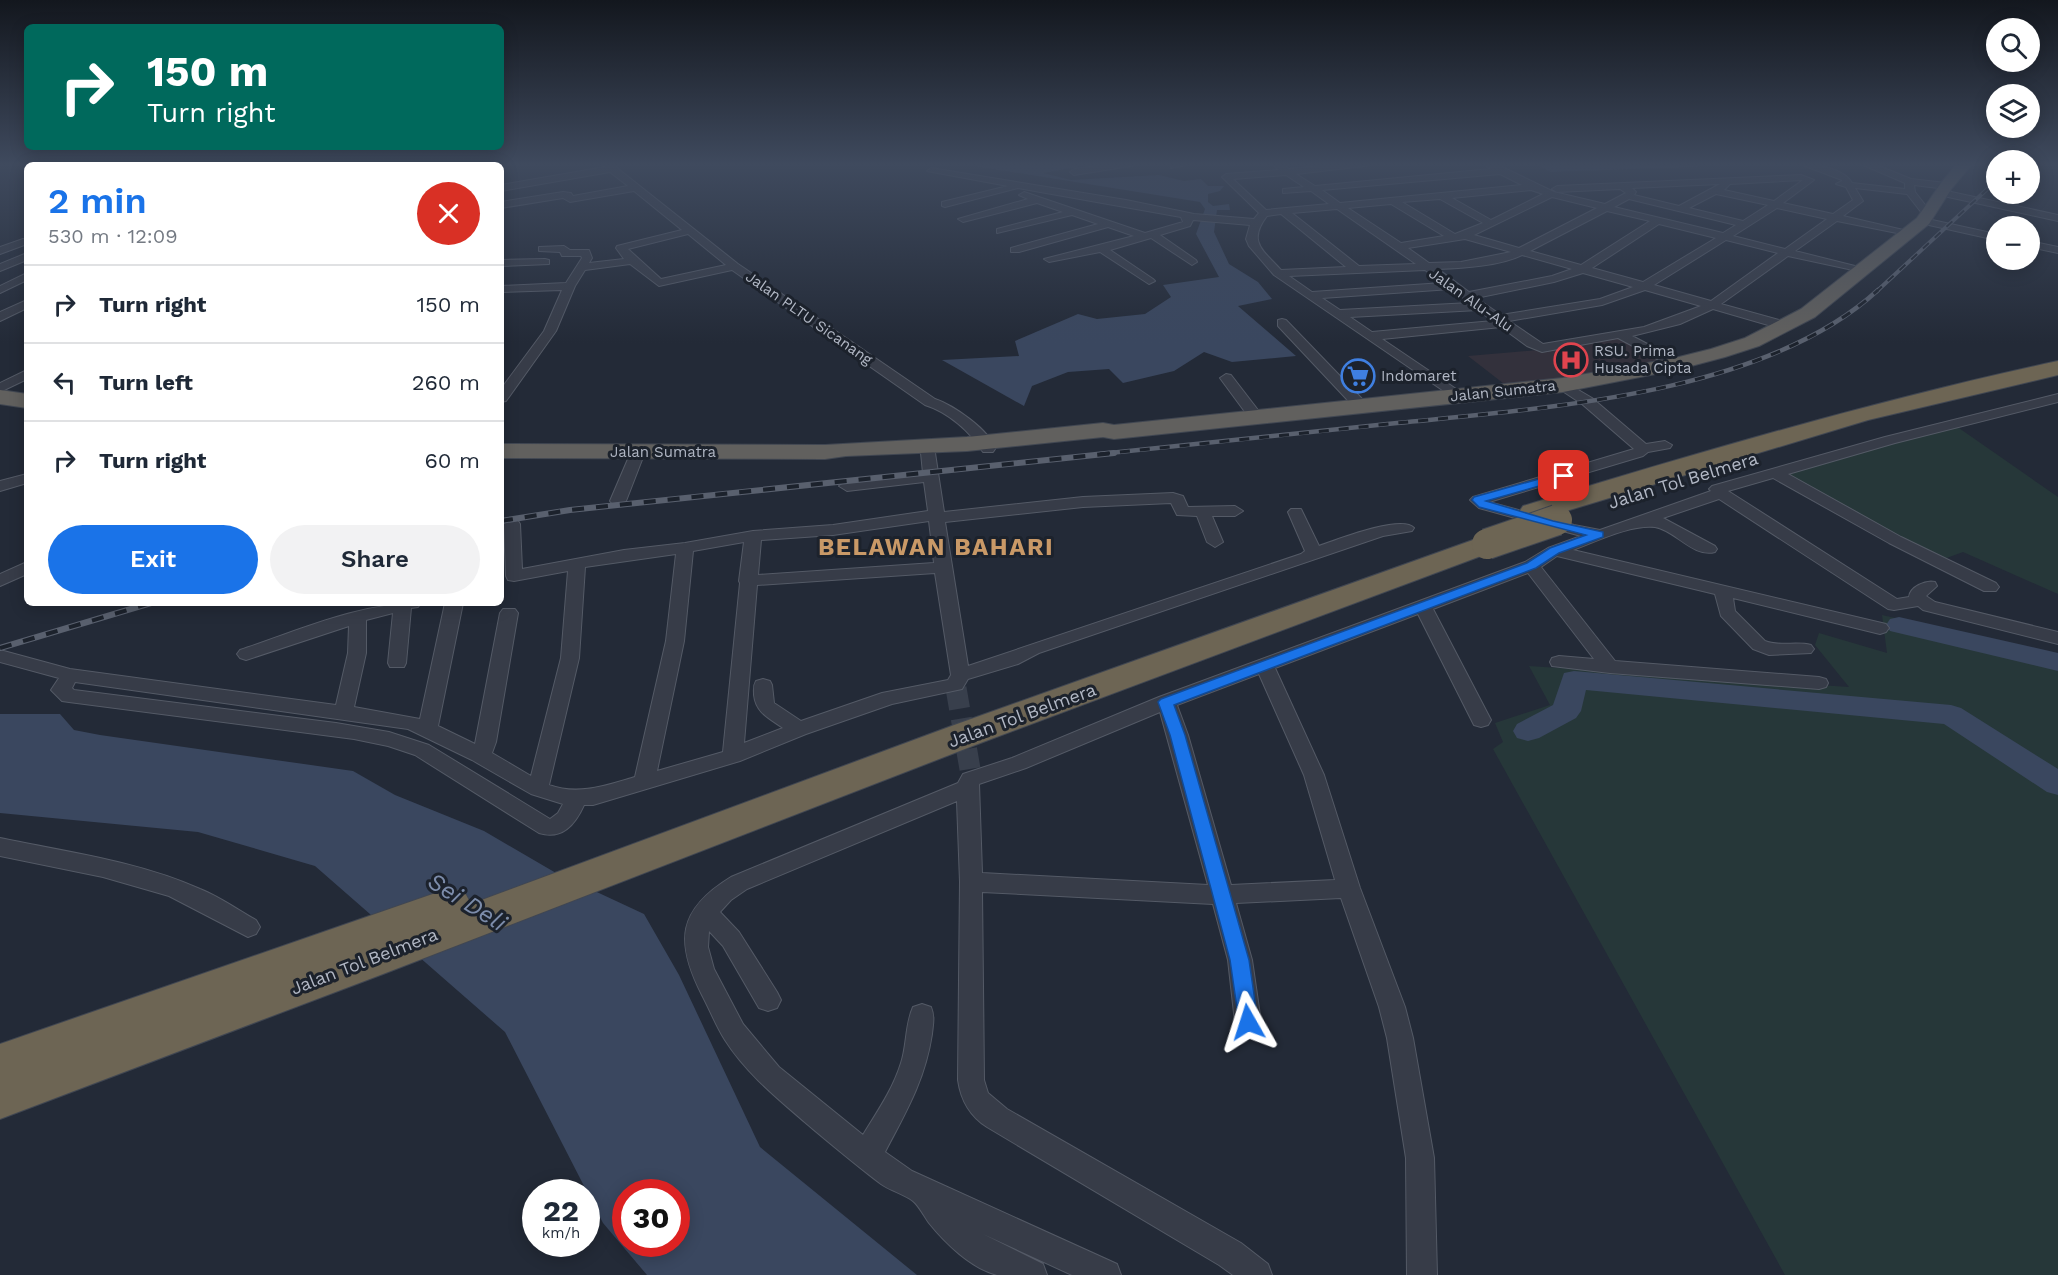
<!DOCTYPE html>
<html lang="en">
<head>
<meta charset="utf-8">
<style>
	:root { --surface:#fff; --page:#f2f2f3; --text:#1f2937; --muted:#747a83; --line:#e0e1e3; --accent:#1a73e8 }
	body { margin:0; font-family:"Work Sans",sans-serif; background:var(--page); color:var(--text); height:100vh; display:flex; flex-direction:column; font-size:22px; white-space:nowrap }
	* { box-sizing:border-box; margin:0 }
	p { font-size:20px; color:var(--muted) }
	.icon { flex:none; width:33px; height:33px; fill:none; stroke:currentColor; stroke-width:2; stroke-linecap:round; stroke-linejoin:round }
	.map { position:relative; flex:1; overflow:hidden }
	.details { position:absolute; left:24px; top:162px; width:480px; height:444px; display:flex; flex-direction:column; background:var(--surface); border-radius:9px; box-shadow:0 3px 15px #0003 }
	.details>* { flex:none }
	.guide { position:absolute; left:24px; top:24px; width:480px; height:126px; border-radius:9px; box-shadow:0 3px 15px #0003; background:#00695c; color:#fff; overflow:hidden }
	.fabs { position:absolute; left:1986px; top:18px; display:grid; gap:12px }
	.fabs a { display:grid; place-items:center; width:54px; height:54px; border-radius:50%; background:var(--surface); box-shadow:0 3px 15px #0003; font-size:30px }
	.speed { position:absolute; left:522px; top:1179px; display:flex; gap:12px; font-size:30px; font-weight:700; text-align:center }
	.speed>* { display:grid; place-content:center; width:78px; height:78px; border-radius:50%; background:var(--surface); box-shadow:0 3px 15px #0003; line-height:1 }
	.speed small { font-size:15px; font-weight:400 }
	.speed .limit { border:9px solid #d22; background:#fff; color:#111 }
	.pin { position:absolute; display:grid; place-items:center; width:51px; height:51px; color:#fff; margin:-26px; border-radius:12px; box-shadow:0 3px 9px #0006 }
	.me { position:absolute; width:66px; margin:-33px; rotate:354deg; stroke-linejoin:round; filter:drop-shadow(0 0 4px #0008) }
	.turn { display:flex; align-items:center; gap:21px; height:126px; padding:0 24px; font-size:27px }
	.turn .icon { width:78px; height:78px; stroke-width:2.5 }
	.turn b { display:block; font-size:42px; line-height:51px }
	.round { display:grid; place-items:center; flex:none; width:63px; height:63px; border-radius:32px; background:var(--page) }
	.overview { display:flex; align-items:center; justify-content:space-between; height:102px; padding:0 24px }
	h1 { font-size:36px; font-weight:600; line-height:45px; color:var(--accent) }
	.cta { display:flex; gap:12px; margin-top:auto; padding:12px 24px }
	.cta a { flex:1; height:69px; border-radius:36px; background:var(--accent); color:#fff; font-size:24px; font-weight:600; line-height:69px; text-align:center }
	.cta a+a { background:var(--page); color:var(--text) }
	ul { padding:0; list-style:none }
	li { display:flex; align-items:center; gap:18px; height:78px; padding:0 24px; border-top:2px solid var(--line) }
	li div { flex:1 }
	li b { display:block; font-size:22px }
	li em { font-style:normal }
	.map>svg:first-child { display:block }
</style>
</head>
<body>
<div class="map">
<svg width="2058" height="1275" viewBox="0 0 2058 1275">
	<rect width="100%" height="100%" fill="#232a37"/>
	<path fill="#33313c" d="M1621 335 1676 364 1508 387 1468 356 1538 350Z"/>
	<path fill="#263739" d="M1956 426 2058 497V594L1963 552 1941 560 1782 473Z
		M1882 615 2058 655V1275H1785L1493 749 1503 742 1495 723 1550 705 1529 666 1849 687 1815 645 1819 633 1887 653Z"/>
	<path fill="#3a475f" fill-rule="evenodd" d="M962 164H1093L1043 173 1071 180 1159 175 1184 181 1201 179 1208 186H1224L1220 191 1208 194V202L1213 206 1229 204 1230 210H1217L1214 232 1229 264 1258 282 1272 299 1238 306 1296 356 1232 362 1204 352 1174 371 1123 383 1109 369 1068 372 1032 386 1024 406 942 360 1019 356 1015 341 1078 314 1097 319 1145 314 1171 297 1163 285 1219 277 1196 234 1205 209 1200 202Z
		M1536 164H1713L1716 166 1550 172Z
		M0 714H60L74 730 100 735 353 771 395 795 484 831 556 873 644 914 679 975 760 1147 917 1275H647L603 1223 505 1032 315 866 198 832 0 813ZM626 1192H676V1244H626Z"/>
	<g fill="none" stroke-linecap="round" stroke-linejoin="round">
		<path fill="#3a475f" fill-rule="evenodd" d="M1899 617 2058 653V671L1890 631 1886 625 1890 619Z
			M1574 671 1951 705 1961 708 2058 769V795L2047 792 1944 724 1586 690 1581 711 1576 718 1539 738 1528 741 1517 738 1513 731 1517 724 1553 705 1564 673Z"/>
		<path stroke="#383f4c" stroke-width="21" stroke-dasharray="21 10" stroke-linecap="butt" d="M956 688 970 769"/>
		<g stroke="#545a66" stroke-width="2">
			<path id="minor" d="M458 164H468L458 165Z
				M602 164H612L738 264 935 399C953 405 990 430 995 449L993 452H983C971 432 948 412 925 405L732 270 659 286 630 264 585 270 575 286 556 331 506 401 501 402V389L544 331 562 290 501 292V286L566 283 582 258 581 256H562L560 252 539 251V247L564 246 570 250H589L592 258 589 263 624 259 616 248 617 246 682 230 634 191 570 202 563 198 501 208V202L563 192 571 193 573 196 628 186 610 172 501 191V185L605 167ZM688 234 726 265 661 279 628 249Z
				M1114 164H1143L1074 175 1070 172 1074 169Z
				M1171 164H1191L1171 168Z
				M1272 164H1283L1289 169 1341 164H1381L1296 174 1315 186 1491 169 1484 164H1496L1554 192 1605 204 1626 193 1620 189 1557 192 1552 189 1557 186 1801 175 1814 180 1783 203 1833 214 1853 200 1846 187 1836 184 1842 181V180L1800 164C1815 164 1844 168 1852 183L1905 189V183L1861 164H1874L1911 179 1946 183 1951 186 1946 189 1914 185 1915 192 1933 215 1928 218 1925 217 1907 194 1855 188 1863 201 1843 216 1912 232V236L1837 221 1795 251 1867 269V273L1788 256 1721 304 1790 323V329H1782L1713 309 1680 324 1632 336 1680 361 1682 364 1680 367H1672L1618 338 1542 352 1527 346 1501 327 1382 339 1462 393 1464 396 1462 399 1457 400 1274 275 1249 246 1246 239 1250 225 1193 220 1190 226 1160 235 1196 260 1197 262 1192 265 1151 238 1110 250 1153 279 1155 281 1149 284 1100 252 1049 262 1044 259 1134 236 1108 227 1019 252H1011V248L1098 224 1072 215 997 233V229L1063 212 1037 203 963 222 958 219 1028 199 1019 195 1024 192 1145 233 1183 222 1181 217 1018 188 945 207 942 206V202L1008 186 927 171 931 168 1126 200 1194 214 1254 219 1259 213 1222 177 1226 174 1279 170ZM1500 174 1522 185 1340 203 1322 190ZM1286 175 1304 187 1283 189V193L1311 191 1329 204 1266 210 1233 179ZM1803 180 1774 201 1724 190 1730 184ZM1720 184 1679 206 1634 195 1636 192 1632 188ZM1531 190 1543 194 1491 220 1452 198ZM1716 194 1768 205 1743 221 1689 208ZM1552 197 1597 208 1519 248 1474 235ZM1440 199 1483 223 1455 234 1402 202ZM1629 199 1736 225 1723 233 1614 207ZM1391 204 1444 236 1401 243 1348 208ZM1777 208 1827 219 1785 249 1733 236ZM1337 209 1416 264 1359 266 1292 213ZM1607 211 1650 221 1581 265 1530 251ZM1281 214 1346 267 1281 270C1263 250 1247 242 1267 216ZM1659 224 1716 238 1643 282 1592 268ZM1465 239 1511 252 1461 262 1429 263 1408 248ZM1726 240 1778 253 1711 301 1654 285ZM1522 255 1572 269 1552 276 1469 292 1438 269C1462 268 1500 266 1522 255ZM1425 270 1443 283 1312 292 1289 276ZM1583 273 1633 287 1600 299 1501 315 1476 298 1554 282ZM1451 289 1470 303 1340 310 1322 298ZM1645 290 1701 306 1644 327 1543 344 1509 321 1602 305ZM1478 310 1493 321 1372 332 1350 317Z
				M1942 190 2058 215V221L1939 195 1937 193Z
				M1923 218 1996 234V240L1920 223V219Z
				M23 239 27 240V244L0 254V247Z
				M2030 241 2058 247V253L2030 247Z
				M27 253V260L0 271V264Z
				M545 259 549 260V264L501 266V260Z
				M27 273V280L0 293V286Z
				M27 300V308L0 321V312Z
				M1282 319 1286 320 1366 403 1368 406 1366 409H1356L1278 326V320Z
				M27 370V379L0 392V383Z
				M1226 374 1231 375 1261 414 1263 417 1261 420H1251L1220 378Z
				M1563 381 1592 398 1646 444 1665 441 1672 445 1670 448 1648 452 1643 456 1489 502 1574 525 1600 530 1711 491 1709 489 1712 486 1885 437 2058 394V402L1895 443 1788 474 1901 537 1996 583 1999 587 1996 591H1984L1889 543 1773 478 1728 491 1897 599 1909 597C1910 587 1925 580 1935 582L1937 586 1926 596 1935 602 2058 632V644L1923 610 1918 606 1894 610 1888 609 1719 499 1663 518 1715 546 1717 549 1715 552C1693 558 1675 530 1655 527 1631 524 1595 542 1573 550L1886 624 1889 628 1886 632 1880 634 1733 598 1735 611 1765 641C1780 647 1796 641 1811 645L1814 649 1811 653 1769 655 1753 649 1721 616 1715 594 1557 556 1541 567 1615 661 1819 677 1826 679 1828 683 1826 687 1819 689 1610 673 1552 666 1550 662 1552 658 1559 656 1594 659 1528 573 1433 609 1491 720 1488 725 1481 727 1474 725 1418 614 1275 668 1324 775 1360 888 1405 1007 1413 1038 1434 1158 1437 1275H1407L1406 1158 1387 1038 1379 1007 1341 898 1236 903 1252 960 1261 1022 1257 1030 1248 1033 1239 1030 1235 1022 1228 960 1213 904 982 892 984 1080 988 1093 1007 1109 1241 1243 1268 1264 1272 1275H1233L1219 1265 987 1127C970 1116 961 1101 958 1080L960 882 957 801 747 889 731 900 720 912 739 932 777 992 781 1000 777 1008 768 1011 759 1008 723 946 709 931 708 947 714 969 743 1024 779 1067 863 1135C877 1112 893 1089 901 1063 907 1045 905 1025 913 1007L922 1004 931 1007C935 1017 933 1024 932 1034 925 1080 906 1112 885 1152L912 1171 1117 1264 1121 1275H1072L983 1234 1043 1264 1047 1275C1032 1275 1012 1275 997 1275 971 1268 945 1243 929 1223 924 1216 919 1206 913 1201 904 1194 891 1191 881 1184 856 1165 831 1144 807 1124 777 1098 746 1073 725 1040 716 1026 710 1010 702 995 675 942 677 910 731 877L958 783 963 774 1012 758 1159 697 1525 562 1548 548 1581 536 1479 508 1470 500 1473 497 1634 449 1582 404 1558 388 1556 385ZM1259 674 1304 775 1335 880 1231 885 1188 735 1177 705ZM1160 712 1208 885 982 873 979 784 1026 768Z
				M638 448 645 452 626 501 618 506 613 504 610 501 631 452Z
				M928 449 935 453 944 512 1083 497 1173 493 1183 496 1188 507 1235 506 1243 511 1235 516H1212L1223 542 1215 547 1207 542 1197 516 1177 515 1171 503 1083 507 945 522 968 666 1301 554 1305 551 1288 512 1291 509H1301L1319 546C1336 540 1402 514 1414 528L1412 531 1383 536 1039 653 1018 664 968 679 962 689 892 704 806 734 740 761 593 805H584C575 825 562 840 539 833L415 755 388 746 354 739 69 702 62 701 51 690 59 678 0 662V650L70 669 336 705 348 653 349 626 246 660 240 658 237 654 240 650C298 631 358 603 421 603L418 607 411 608 406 663 404 667H390L388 663 393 613 366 620V653L354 707 420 719 445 603H463L438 726 475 744 500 613 503 609H515L518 613 496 742 492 753 531 776 561 658 568 571 514 581 508 580 506 576 504 524 506 521H518L520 524 522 569 624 550 685 543 753 531 833 525 928 511 924 482 847 491 839 486 847 481 923 473 921 453ZM929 521 934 563 758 575 761 540 833 535ZM744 542 739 581 740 583 723 752 657 771 684 641 693 551ZM676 554 666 641 635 777C607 785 579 796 549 785L579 658 585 567ZM935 573 951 675 948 680 882 693 801 721 774 703 772 685 770 681 763 679 756 681C753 686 754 689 754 695 756 713 769 718 783 728L744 743 757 585ZM75 682 408 729 472 760 531 794 563 804 558 813 550 819 429 745 389 732 336 723 74 690 72 688Z
				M27 474V483L0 491V481Z
				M27 562V574L0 586V574Z
				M0 838C66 852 138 861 200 889 220 897 238 910 256 920L260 927 256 934 248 937 169 896 103 877 0 856Z"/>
		</g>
		<g stroke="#414752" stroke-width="2">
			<path id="trunk" d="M1957 164H1972L1952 188 1929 224 1815 317 1759 346 1725 357 1676 370 1563 392 1114 439 1103 437 967 451 846 456 825 459 501 458V444L825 445 967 437 1103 423 1114 425 1563 378 1675 358 1711 349 1745 338 1801 309 1917 218 1941 183Z
				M0 390 27 394V408L0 404Z"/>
		</g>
		<g stroke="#414752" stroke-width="2">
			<path id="motorway" d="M2058 361V375L1868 420 1543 518 1533 521 1523 518 1519 512 1523 506C1700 452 1877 400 2058 361Z
				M1487 535 1497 538 1502 544 1497 550 983 742 383 974 0 1119V1044L450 888 465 893 471 904 957 724Z"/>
		</g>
		<use href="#minor" fill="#373c48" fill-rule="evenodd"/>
		<use href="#trunk" fill="#61605e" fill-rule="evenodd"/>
		<use href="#motorway" fill="#6d6554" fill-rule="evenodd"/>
		<g stroke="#59606e" stroke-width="4">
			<path id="rail-far2" d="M1876 292 1996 181"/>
		</g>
		<g stroke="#59606e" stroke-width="4.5">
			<path id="rail-far1" d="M1100 454C1199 444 1298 434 1397 423 1545 408 1764 395 1878 290"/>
		</g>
		<g stroke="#59606e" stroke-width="6">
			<path id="rail" d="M501 521 570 510 1114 453
				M0 648 151 603"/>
		</g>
		<use href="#rail-far2" stroke="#1c222c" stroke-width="2" stroke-dasharray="8" stroke-linecap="butt"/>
		<use href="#rail-far1" stroke="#1c222c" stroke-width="3" stroke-dasharray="10" stroke-linecap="butt"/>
		<use href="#rail" stroke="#1c222c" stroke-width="4" stroke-dasharray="12" stroke-linecap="butt"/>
		<g stroke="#414752" stroke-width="32" stroke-linecap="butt">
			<path id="motorway-bridge" d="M1487 544 1557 520"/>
		</g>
		<use href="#motorway-bridge" stroke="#6d6554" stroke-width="30"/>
	</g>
	<linearGradient id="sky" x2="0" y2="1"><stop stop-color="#13171e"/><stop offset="0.48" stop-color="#3f4a5e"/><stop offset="1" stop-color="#3f4a5e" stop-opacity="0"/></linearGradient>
	<rect width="2058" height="343" fill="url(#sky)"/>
	<path fill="#1a73e8" stroke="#114b97" stroke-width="1.5" d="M1564 472 1570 476 1568 478 1486 501 1553 521 1603 532V537L1559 553 1536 568 1174 705 1185 735 1249 960 1258 1022 1255 1028 1248 1030 1241 1028 1239 1022 1230 960 1170 735 1158 702 1161 699 1527 563 1550 548 1586 535 1479 507 1472 500 1474 497Z"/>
	<defs>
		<g id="hospital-ring" transform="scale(1.725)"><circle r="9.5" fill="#1c222c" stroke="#e0444e" stroke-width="1.5"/><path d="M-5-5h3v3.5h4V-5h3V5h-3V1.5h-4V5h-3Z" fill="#e0444e"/></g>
		<g id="supermarket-ring" transform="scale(1.725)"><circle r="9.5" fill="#1c222c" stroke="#3f7fe0" stroke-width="1.5"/><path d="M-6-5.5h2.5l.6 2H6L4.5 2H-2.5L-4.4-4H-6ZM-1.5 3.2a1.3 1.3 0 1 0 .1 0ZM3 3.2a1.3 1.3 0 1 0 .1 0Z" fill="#3f7fe0"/></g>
	</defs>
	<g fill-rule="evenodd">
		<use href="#hospital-ring" x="1571" y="360"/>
		<use href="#supermarket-ring" x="1358" y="376"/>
	</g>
	<g text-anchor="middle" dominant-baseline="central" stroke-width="6" stroke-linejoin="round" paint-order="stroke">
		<g font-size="15" fill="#b1b7c4" stroke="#1c222c">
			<text transform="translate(1471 300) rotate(35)">Jalan Alu-Alu</text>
			<text transform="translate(809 318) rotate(35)">Jalan PLTU Sicanang</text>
			<text transform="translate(1503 391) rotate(-6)">Jalan Sumatra</text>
			<text x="663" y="452">Jalan Sumatra</text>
		</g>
		<g font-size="15" fill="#b1b7c4" stroke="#1c222c" text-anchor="start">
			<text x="1594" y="351">RSU. Prima<tspan x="1594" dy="17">Husada Cipta</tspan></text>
			<text x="1381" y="376">Indomaret</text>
		</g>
		<g font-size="18" fill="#b1b7c4" stroke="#1c222c">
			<text transform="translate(1683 480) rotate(-17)">Jalan Tol Belmera</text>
			<text transform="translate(1022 715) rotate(-20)">Jalan Tol Belmera</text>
			<text transform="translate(364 961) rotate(-21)">Jalan Tol Belmera</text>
		</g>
		<g font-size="24" font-weight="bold" letter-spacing="1.5" fill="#c99967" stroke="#1c222c">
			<text x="936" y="547">BELAWAN BAHARI</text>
		</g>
		<g font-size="24" font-style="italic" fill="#7c8caa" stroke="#1c222c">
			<text transform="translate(467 902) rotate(32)">Sei Deli</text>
		</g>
	</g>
</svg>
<div class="fabs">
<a><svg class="icon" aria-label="search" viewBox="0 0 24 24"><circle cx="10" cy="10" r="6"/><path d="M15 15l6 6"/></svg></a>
<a><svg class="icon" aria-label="layers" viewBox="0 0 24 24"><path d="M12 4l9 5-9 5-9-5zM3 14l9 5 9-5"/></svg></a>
<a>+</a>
<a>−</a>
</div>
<div class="speed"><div>22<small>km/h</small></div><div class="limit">30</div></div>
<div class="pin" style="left:1564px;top:476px;background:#d93025"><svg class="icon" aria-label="arrive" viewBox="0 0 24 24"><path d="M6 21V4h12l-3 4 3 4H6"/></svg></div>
<svg class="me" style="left:1248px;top:1022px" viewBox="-20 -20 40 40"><path d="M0-17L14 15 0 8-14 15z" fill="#1a73e8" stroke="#fff" stroke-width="4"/></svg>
<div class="guide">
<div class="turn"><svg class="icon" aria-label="right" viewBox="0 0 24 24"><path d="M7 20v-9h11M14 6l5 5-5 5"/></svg><div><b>150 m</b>Turn right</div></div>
</div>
<section class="details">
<div class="overview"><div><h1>2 min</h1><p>530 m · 12:09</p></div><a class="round" style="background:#d93025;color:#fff"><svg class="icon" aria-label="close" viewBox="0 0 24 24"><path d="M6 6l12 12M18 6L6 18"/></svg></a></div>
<ul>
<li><svg class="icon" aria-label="right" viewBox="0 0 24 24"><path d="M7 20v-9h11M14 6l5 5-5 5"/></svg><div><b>Turn right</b></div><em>150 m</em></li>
<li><svg class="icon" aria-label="left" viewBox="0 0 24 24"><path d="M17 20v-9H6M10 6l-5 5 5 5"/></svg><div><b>Turn left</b></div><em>260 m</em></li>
<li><svg class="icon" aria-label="right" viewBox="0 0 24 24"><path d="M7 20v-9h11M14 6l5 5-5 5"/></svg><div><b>Turn right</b></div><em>60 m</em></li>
</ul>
<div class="cta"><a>Exit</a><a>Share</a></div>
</section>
</div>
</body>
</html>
